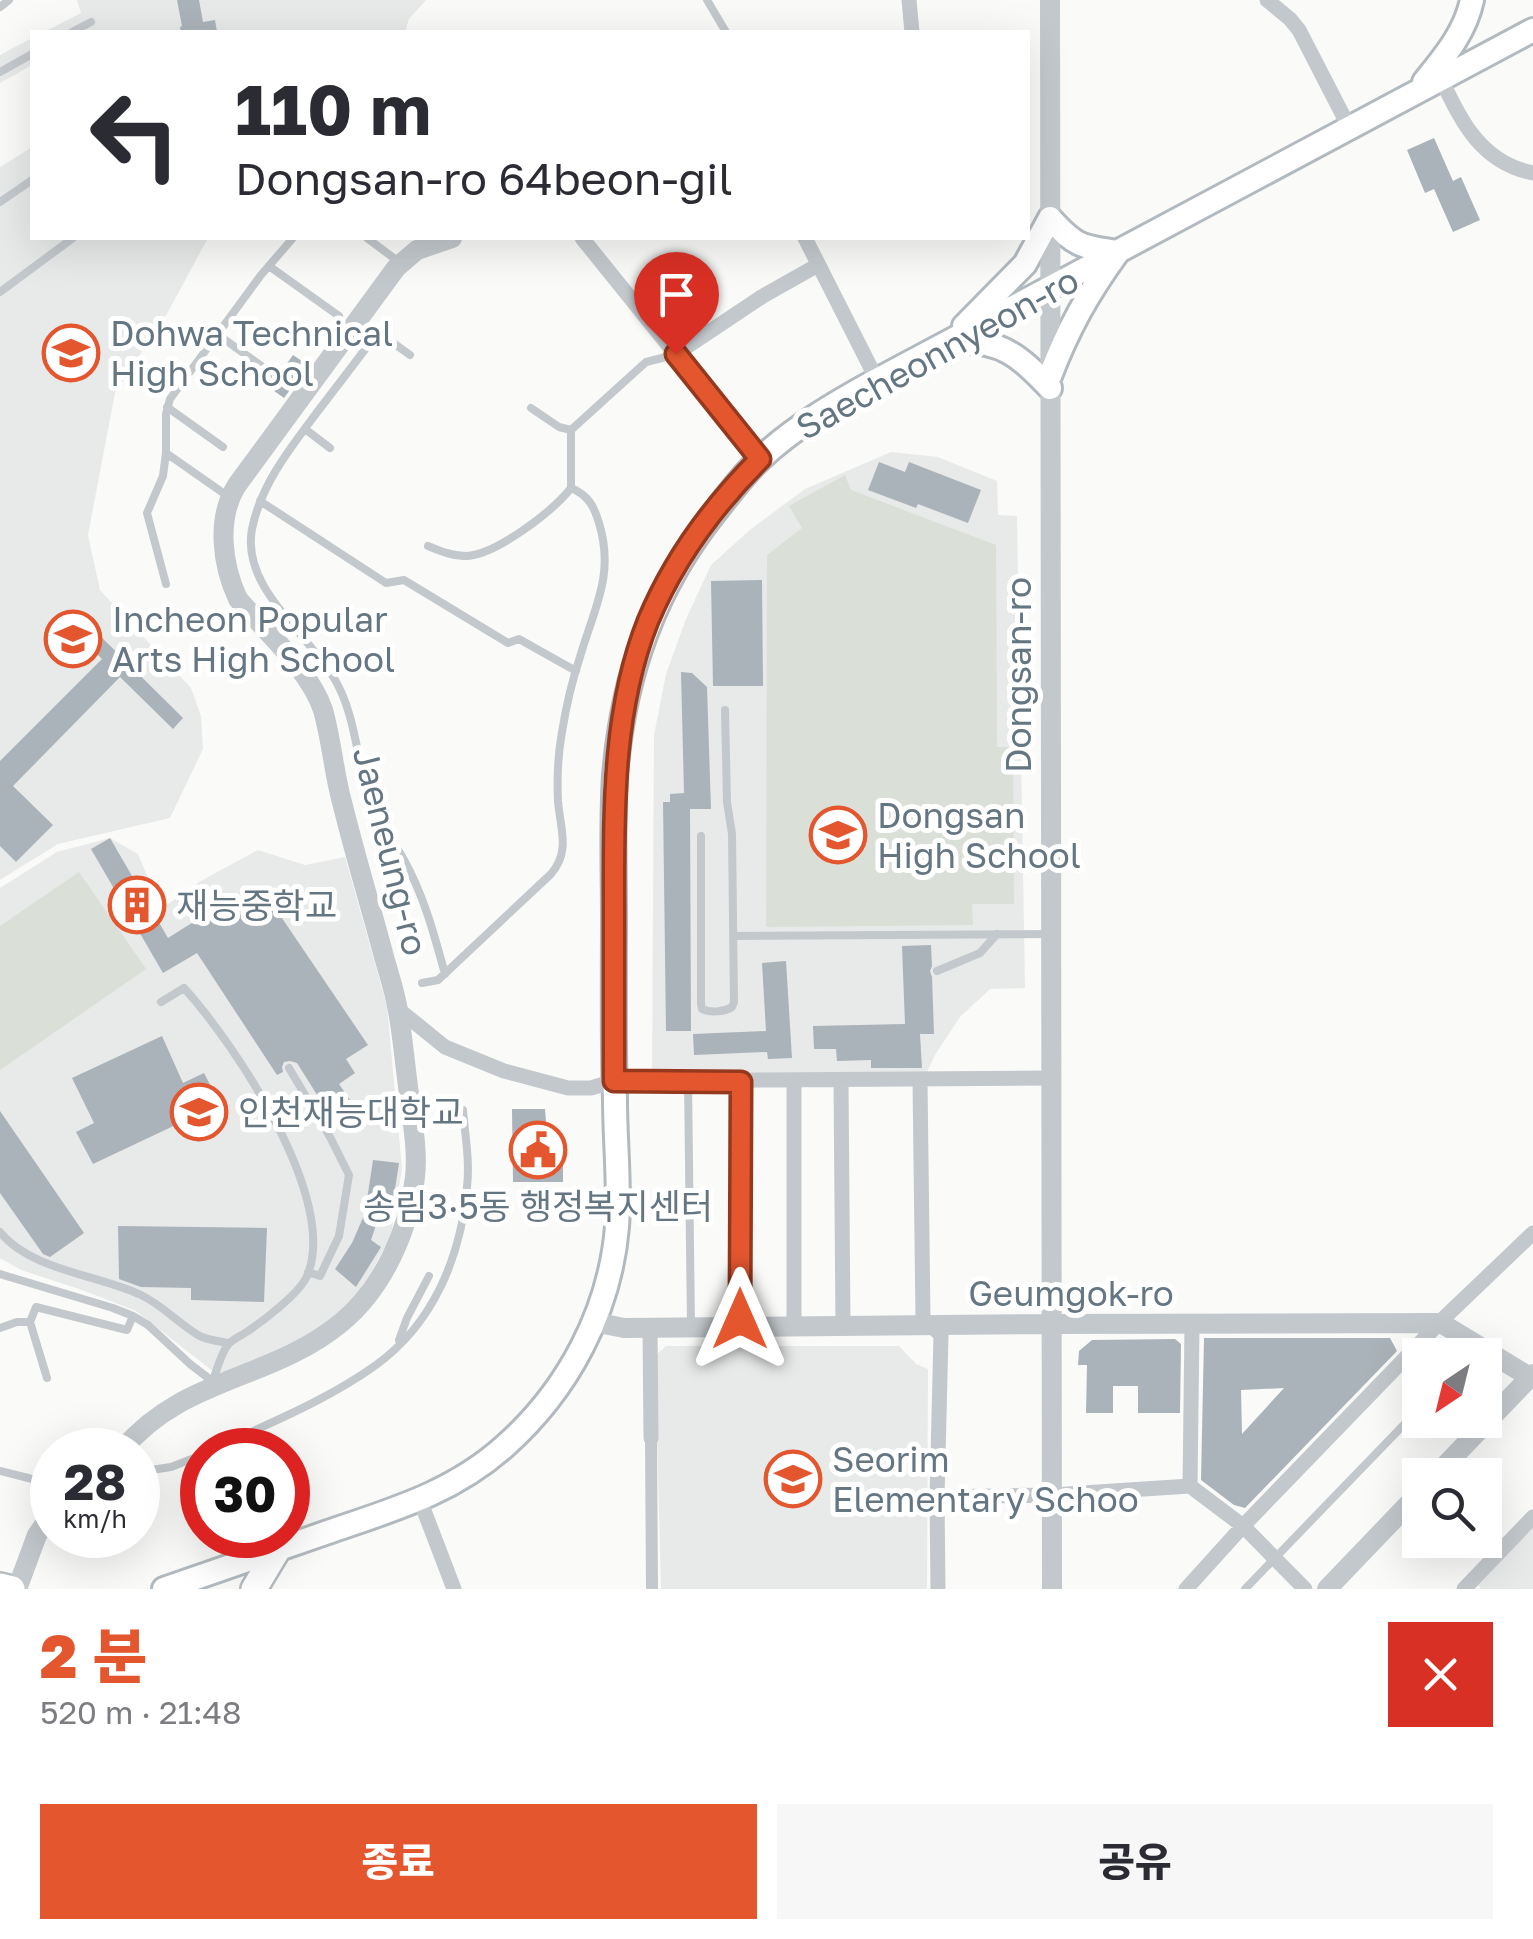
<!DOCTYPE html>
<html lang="ko">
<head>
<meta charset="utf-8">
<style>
	:root { --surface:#fff; --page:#f7f7f7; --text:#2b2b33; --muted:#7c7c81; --accent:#e4572e }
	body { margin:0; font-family:"Golos Text","Noto Sans KR",sans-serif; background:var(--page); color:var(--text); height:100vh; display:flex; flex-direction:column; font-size:38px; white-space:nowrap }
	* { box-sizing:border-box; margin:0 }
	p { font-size:32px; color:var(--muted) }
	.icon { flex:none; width:55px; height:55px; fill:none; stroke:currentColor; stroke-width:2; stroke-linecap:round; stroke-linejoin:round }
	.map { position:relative; height:1589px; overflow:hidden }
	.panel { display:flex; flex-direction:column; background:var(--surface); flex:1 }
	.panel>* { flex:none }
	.banner { position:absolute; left:30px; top:30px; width:1000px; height:210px; border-radius:0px; box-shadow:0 10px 40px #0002; background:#fff; color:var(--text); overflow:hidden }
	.needle { width:65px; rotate:215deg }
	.tools { position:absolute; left:1402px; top:1338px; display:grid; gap:20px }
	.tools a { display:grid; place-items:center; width:100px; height:100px; border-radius:0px; background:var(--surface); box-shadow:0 10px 40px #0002; font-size:50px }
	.speed { position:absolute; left:30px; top:1428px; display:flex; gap:20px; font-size:50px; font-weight:700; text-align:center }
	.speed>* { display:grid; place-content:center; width:130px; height:130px; border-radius:50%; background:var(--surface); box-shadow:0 10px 40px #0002; line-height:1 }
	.speed small { font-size:25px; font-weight:400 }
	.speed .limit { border:15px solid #d22; background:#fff; color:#111 }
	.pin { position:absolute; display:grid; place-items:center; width:85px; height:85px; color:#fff; margin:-102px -42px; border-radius:50% 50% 50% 0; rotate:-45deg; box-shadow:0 0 10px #0007 }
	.pin .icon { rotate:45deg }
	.me { position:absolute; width:110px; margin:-55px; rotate:0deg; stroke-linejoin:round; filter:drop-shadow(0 0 8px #0008) }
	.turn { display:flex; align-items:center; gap:35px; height:210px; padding:0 40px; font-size:45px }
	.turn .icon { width:130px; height:130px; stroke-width:2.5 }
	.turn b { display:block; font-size:70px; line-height:85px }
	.round { display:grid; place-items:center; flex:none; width:105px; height:105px; border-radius:0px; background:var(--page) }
	.head { display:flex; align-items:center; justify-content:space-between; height:170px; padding:0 40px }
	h1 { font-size:60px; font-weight:800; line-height:75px; color:var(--accent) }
	.button { display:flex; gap:20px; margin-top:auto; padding:20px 40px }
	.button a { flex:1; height:115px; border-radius:0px; background:var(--accent); color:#fff; font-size:40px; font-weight:800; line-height:115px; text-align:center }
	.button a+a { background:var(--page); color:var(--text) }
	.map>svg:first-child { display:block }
</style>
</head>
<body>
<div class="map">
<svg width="1533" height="1589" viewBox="0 0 1533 1589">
	<rect width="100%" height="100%" fill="#fafaf8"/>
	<path fill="#e8e9e9" d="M77 0H426L409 19 405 32H104L97 31 93 32H44L81 13Z
		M32 38V65L0 83V55Z
		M32 147V238H208L168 312 115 393 88 535 100 590 191 688 201 716 203 749 170 818 58 844 0 880V167Z
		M891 452 938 457 997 481 998 515 1017 516 1025 988 990 989 960 1017 935 1055 927 1072 652 1077 654 735 666 674 686 619 711 565 751 529 805 489Z
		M110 838 138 854 161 909 199 882 258 850 305 865 345 857 387 1006 402 1169 391 1235 369 1277 351 1302 305 1341 219 1376 136 1311 82 1290 21 1270 0 1258V888L57 852Z
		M666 1346H899L916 1364 928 1369 927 1589H661L655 1356Z
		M1533 1528V1589H1481L1477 1584Z"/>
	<path fill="#dadfd7" d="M845 475 851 490 996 545 997 747H1013L1014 904H972L973 925 766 927 767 555 802 528 789 506Z
		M79 872 146 969 0 1070V926Z"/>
	<path fill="#aab3b9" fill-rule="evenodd" d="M177 0H199L203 22 215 20 217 32H181L180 27 182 26Z
		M1434 138 1453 181 1461 177 1480 220 1453 232 1434 189 1425 193 1407 150Z
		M293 355 308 365 284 398 270 388 274 382 279 380 281 372Z
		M879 462 905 472 909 462 981 490 968 523 918 504 916 508 868 490Z
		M762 580 763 686H713L711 581Z
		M76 612 183 718 173 729 120 677 13 786 53 825 16 862 0 846V761L102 659 65 623Z
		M681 672 692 673 707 687 711 809H690L691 1031H666L663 802H670V794L684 793Z
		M110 838 168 938 222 904 233 919 267 896 368 1045 346 1059 355 1073 339 1084 352 1103 331 1117 297 1063 290 1061 284 1062 282 1067 283 1072 277 1075 197 953 163 973 91 849Z
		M931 945 932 966 930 971 932 977 934 1034H920L922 1068H871V1060L837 1061 836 1049H814L813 1026 905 1024 902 946Z
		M786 961 792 1058 768 1059 767 1052 694 1055 693 1034 766 1031 762 963Z
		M162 1036 183 1083 204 1073 220 1104 93 1164 76 1132 94 1123 72 1078Z
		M512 1109H545L546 1122 563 1138V1182H513Z
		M0 1111 84 1233 50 1257 43 1254 0 1193Z
		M373 1160 399 1163 390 1222 378 1219 371 1240 381 1247 356 1287 335 1269 352 1243 365 1213Z
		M118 1226 267 1228 264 1302 191 1300V1288L141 1287 119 1279Z
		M1204 1338H1390L1397 1351 1245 1508 1234 1505 1201 1480ZM1284 1388 1242 1434 1241 1390Z
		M1175 1339 1181 1344 1180 1413H1138V1386H1113V1413H1086L1087 1365H1078L1079 1351 1092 1340Z"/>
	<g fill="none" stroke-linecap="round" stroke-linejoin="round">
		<g stroke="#b3babf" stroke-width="28">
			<path id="secondary" d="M1424 82C1444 57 1465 33 1472 0
				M964 326 1025 264 1050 218C1075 246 1081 247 1118 252 1088 293 1068 329 1050 376
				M956 342C1002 340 1019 356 1050 388
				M164 1589C219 1570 274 1551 328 1532 392 1510 453 1493 505 1446 568 1390 610 1311 617 1227 620 1185 615 1142 615 1100 613 1040 614 979 614 918 614 871 612 823 615 776 623 675 654 587 718 508 731 491 744 474 759 460 794 427 835 403 877 380L1533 30"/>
		</g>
		<g stroke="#b5babe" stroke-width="30">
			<path id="primary" d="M0 1586 12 1589
				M254 1589 278 1549"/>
		</g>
		<path stroke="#c3c8cc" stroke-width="8" d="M707 0 726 32
			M0 7 9 0
			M72 32 91 22
			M0 72 32 54
			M0 202 32 180
			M367 238 399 262
			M269 266 339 316
			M0 292 73 238
			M217 334 274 375
			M410 355 378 332C358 359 338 385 318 411 291 447 261 484 252 529 241 587 307 633 334 678 359 720 356 771 375 815 382 831 396 844 404 860 424 896 434 934 445 974
			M167 407 223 447
			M531 408 559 427 571 430
			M305 429 330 448
			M166 453 229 497
			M260 501 386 583 404 580 508 643 519 639 576 671
			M428 546C440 551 452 556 466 556 496 555 553 511 571 488V430L646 362 674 355
			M166 584 147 513 163 476 166 453V414L170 399 261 275 293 238
			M701 836V1004L702 1009C710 1013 724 1012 732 1007L734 1002 732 834 727 802 725 710
			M733 936 1051 934
			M937 971 980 953 997 934
			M422 983 438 980 551 874C571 851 560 828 558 801 557 779 558 754 562 732 566 707 572 681 580 657 594 608 615 575 599 523 594 506 588 495 571 488
			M161 1002 184 988C234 1043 340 1200 307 1276 300 1293 262 1322 245 1333 239 1337 231 1340 227 1346 220 1356 217 1371 212 1382
			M289 1068 330 1137 349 1175 339 1236 320 1276 308 1272
			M688 1081 691 1327
			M0 1232C30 1270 99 1275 141 1295 162 1305 178 1323 198 1335 206 1340 218 1341 228 1343
			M0 1274 113 1308 133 1316 148 1325 190 1364 207 1377 211 1386
			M0 1328 17 1322H30
			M399 1340 407 1318 429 1276
			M47 1378 30 1322 36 1307 127 1330 133 1316
			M212 1450C267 1424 326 1401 376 1365 434 1323 461 1256 467 1187 470 1161 465 1135 463 1110
			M0 1471 52 1484
			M138 1472 171 1467 202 1455
			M1245 1589 1420 1408"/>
		<path stroke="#c3c8cc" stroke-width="12" d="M651 1438 652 1589"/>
		<path stroke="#c3c8cc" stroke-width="15" d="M909 0 912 32
			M1267 0 1290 19 1299 30 1349 127
			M1441 78C1460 121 1482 163 1533 173
			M582 238 760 459
			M805 238 877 380
			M676 354 763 296 818 265
			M398 1009 445 1047 504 1071 568 1088H591L614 1081 1051 1078
			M794 1081V1327
			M841 1081 843 1326
			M920 1081 923 1318 941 1335 937 1497 938 1589
			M740 1327 741 1081
			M650 1328 651 1438
			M1190 1486 1192 1325
			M937 1497 1052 1495 1190 1486 1243 1526 1305 1589
			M420 1500 454 1589
			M1186 1589 1243 1526 1445 1317 1533 1233
			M1464 1589 1533 1517"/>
		<path stroke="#c3c8cc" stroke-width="20" d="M1050 0 1052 1589
			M594 1322 624 1328 1052 1324 1441 1323 1533 1379
			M122 1450C184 1376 271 1381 342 1322 383 1288 409 1230 415 1177 418 1149 412 1121 409 1094 405 1066 403 1038 398 1011 395 991 388 972 383 953 370 904 355 855 343 806 334 775 332 742 323 710 309 669 266 632 238 599 222 565 216 518 237 485L396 268 417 250 452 238
			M1436 1475 1533 1374
			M17 1589 37 1535 52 1514
			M1327 1589 1420 1492"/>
		<use href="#secondary" stroke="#fff" stroke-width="22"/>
		<use href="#primary" stroke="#fff" stroke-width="25"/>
	</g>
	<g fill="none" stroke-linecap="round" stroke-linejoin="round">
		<g stroke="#94391e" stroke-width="25">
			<path id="route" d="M676 354 760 459C714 505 673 561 648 621 612 711 614 812 614 906 614 965 614 1023 614 1081L741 1082 740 1319"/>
		</g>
		<use href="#route" stroke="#e4572e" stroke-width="18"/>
	</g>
	<defs>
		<g id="school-ring" transform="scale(2.875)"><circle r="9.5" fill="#fff" stroke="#e4572e" stroke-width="1.5"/><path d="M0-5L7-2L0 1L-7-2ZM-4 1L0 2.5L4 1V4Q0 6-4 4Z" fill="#e4572e"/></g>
		<g id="building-ring" transform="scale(2.875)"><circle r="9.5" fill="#fff" stroke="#e4572e" stroke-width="1.5"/><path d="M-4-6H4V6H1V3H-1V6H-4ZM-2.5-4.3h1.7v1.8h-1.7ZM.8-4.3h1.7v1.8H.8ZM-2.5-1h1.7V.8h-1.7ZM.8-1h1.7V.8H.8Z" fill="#e4572e"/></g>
		<g id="university-ring" transform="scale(2.875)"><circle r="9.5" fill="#fff" stroke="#e4572e" stroke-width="1.5"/><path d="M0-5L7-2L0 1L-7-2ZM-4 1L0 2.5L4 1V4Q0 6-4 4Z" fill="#e4572e"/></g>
		<g id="civic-ring" transform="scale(2.875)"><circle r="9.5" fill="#fff" stroke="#e4572e" stroke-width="1.5"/><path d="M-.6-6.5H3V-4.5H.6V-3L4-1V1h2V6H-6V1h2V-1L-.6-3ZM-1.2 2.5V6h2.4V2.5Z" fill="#e4572e"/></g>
	</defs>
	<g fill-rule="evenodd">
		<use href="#school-ring" x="71" y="353"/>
		<use href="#school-ring" x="73" y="639"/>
		<use href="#school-ring" x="838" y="835"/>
		<use href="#building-ring" x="137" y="905"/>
		<use href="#university-ring" x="199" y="1112"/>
		<use href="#civic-ring" x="538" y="1150"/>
		<use href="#school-ring" x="793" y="1479"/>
	</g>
	<g text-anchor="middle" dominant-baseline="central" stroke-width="10" stroke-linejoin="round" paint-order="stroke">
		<g font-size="35" fill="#657683" stroke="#fff" text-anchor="start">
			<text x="110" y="333">Dohwa Technical<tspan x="110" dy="40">High School</tspan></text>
			<text x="112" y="619">Incheon Popular<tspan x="112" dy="40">Arts High School</tspan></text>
			<text x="877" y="815">Dongsan<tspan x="877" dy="40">High School</tspan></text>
			<text x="176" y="905">재능중학교</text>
			<text x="238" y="1112">인천재능대학교</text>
			<text x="538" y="1206" text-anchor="middle">송림3·5동 행정복지센터</text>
			<text x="832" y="1459">Seorim<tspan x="832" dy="40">Elementary Schoo</tspan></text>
		</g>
		<g font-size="35" fill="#657683" stroke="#fff">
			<text transform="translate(937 353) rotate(-29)">Saecheonnyeon-ro</text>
			<text transform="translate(1018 675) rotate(-90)">Dongsan-ro</text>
			<text transform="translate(391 851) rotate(76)">Jaeneung-ro</text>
			<text x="1071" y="1293">Geumgok-ro</text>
		</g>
	</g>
</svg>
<div class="tools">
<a><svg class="needle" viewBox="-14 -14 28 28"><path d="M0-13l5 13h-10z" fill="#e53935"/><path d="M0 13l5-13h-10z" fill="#7c7c81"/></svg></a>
<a><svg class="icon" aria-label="search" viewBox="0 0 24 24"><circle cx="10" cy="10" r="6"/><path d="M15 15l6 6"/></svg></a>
</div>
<div class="speed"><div>28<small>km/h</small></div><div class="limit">30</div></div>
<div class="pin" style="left:676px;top:354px;background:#d93025"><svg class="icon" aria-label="arrive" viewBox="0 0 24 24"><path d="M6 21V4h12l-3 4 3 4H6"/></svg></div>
<svg class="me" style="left:740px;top:1319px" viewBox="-20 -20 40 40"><path d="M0-17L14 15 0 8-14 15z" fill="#e4572e" stroke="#fff" stroke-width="4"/></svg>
<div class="banner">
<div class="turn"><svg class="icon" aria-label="left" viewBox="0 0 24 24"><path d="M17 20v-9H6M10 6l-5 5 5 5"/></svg><div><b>110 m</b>Dongsan-ro 64beon-gil</div></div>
</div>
</div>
<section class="panel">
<div class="head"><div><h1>2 분</h1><p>520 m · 21:48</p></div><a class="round" style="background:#d93025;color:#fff"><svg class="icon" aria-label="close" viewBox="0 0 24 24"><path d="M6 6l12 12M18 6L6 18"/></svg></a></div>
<div class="button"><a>종료</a><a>공유</a></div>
</section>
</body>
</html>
